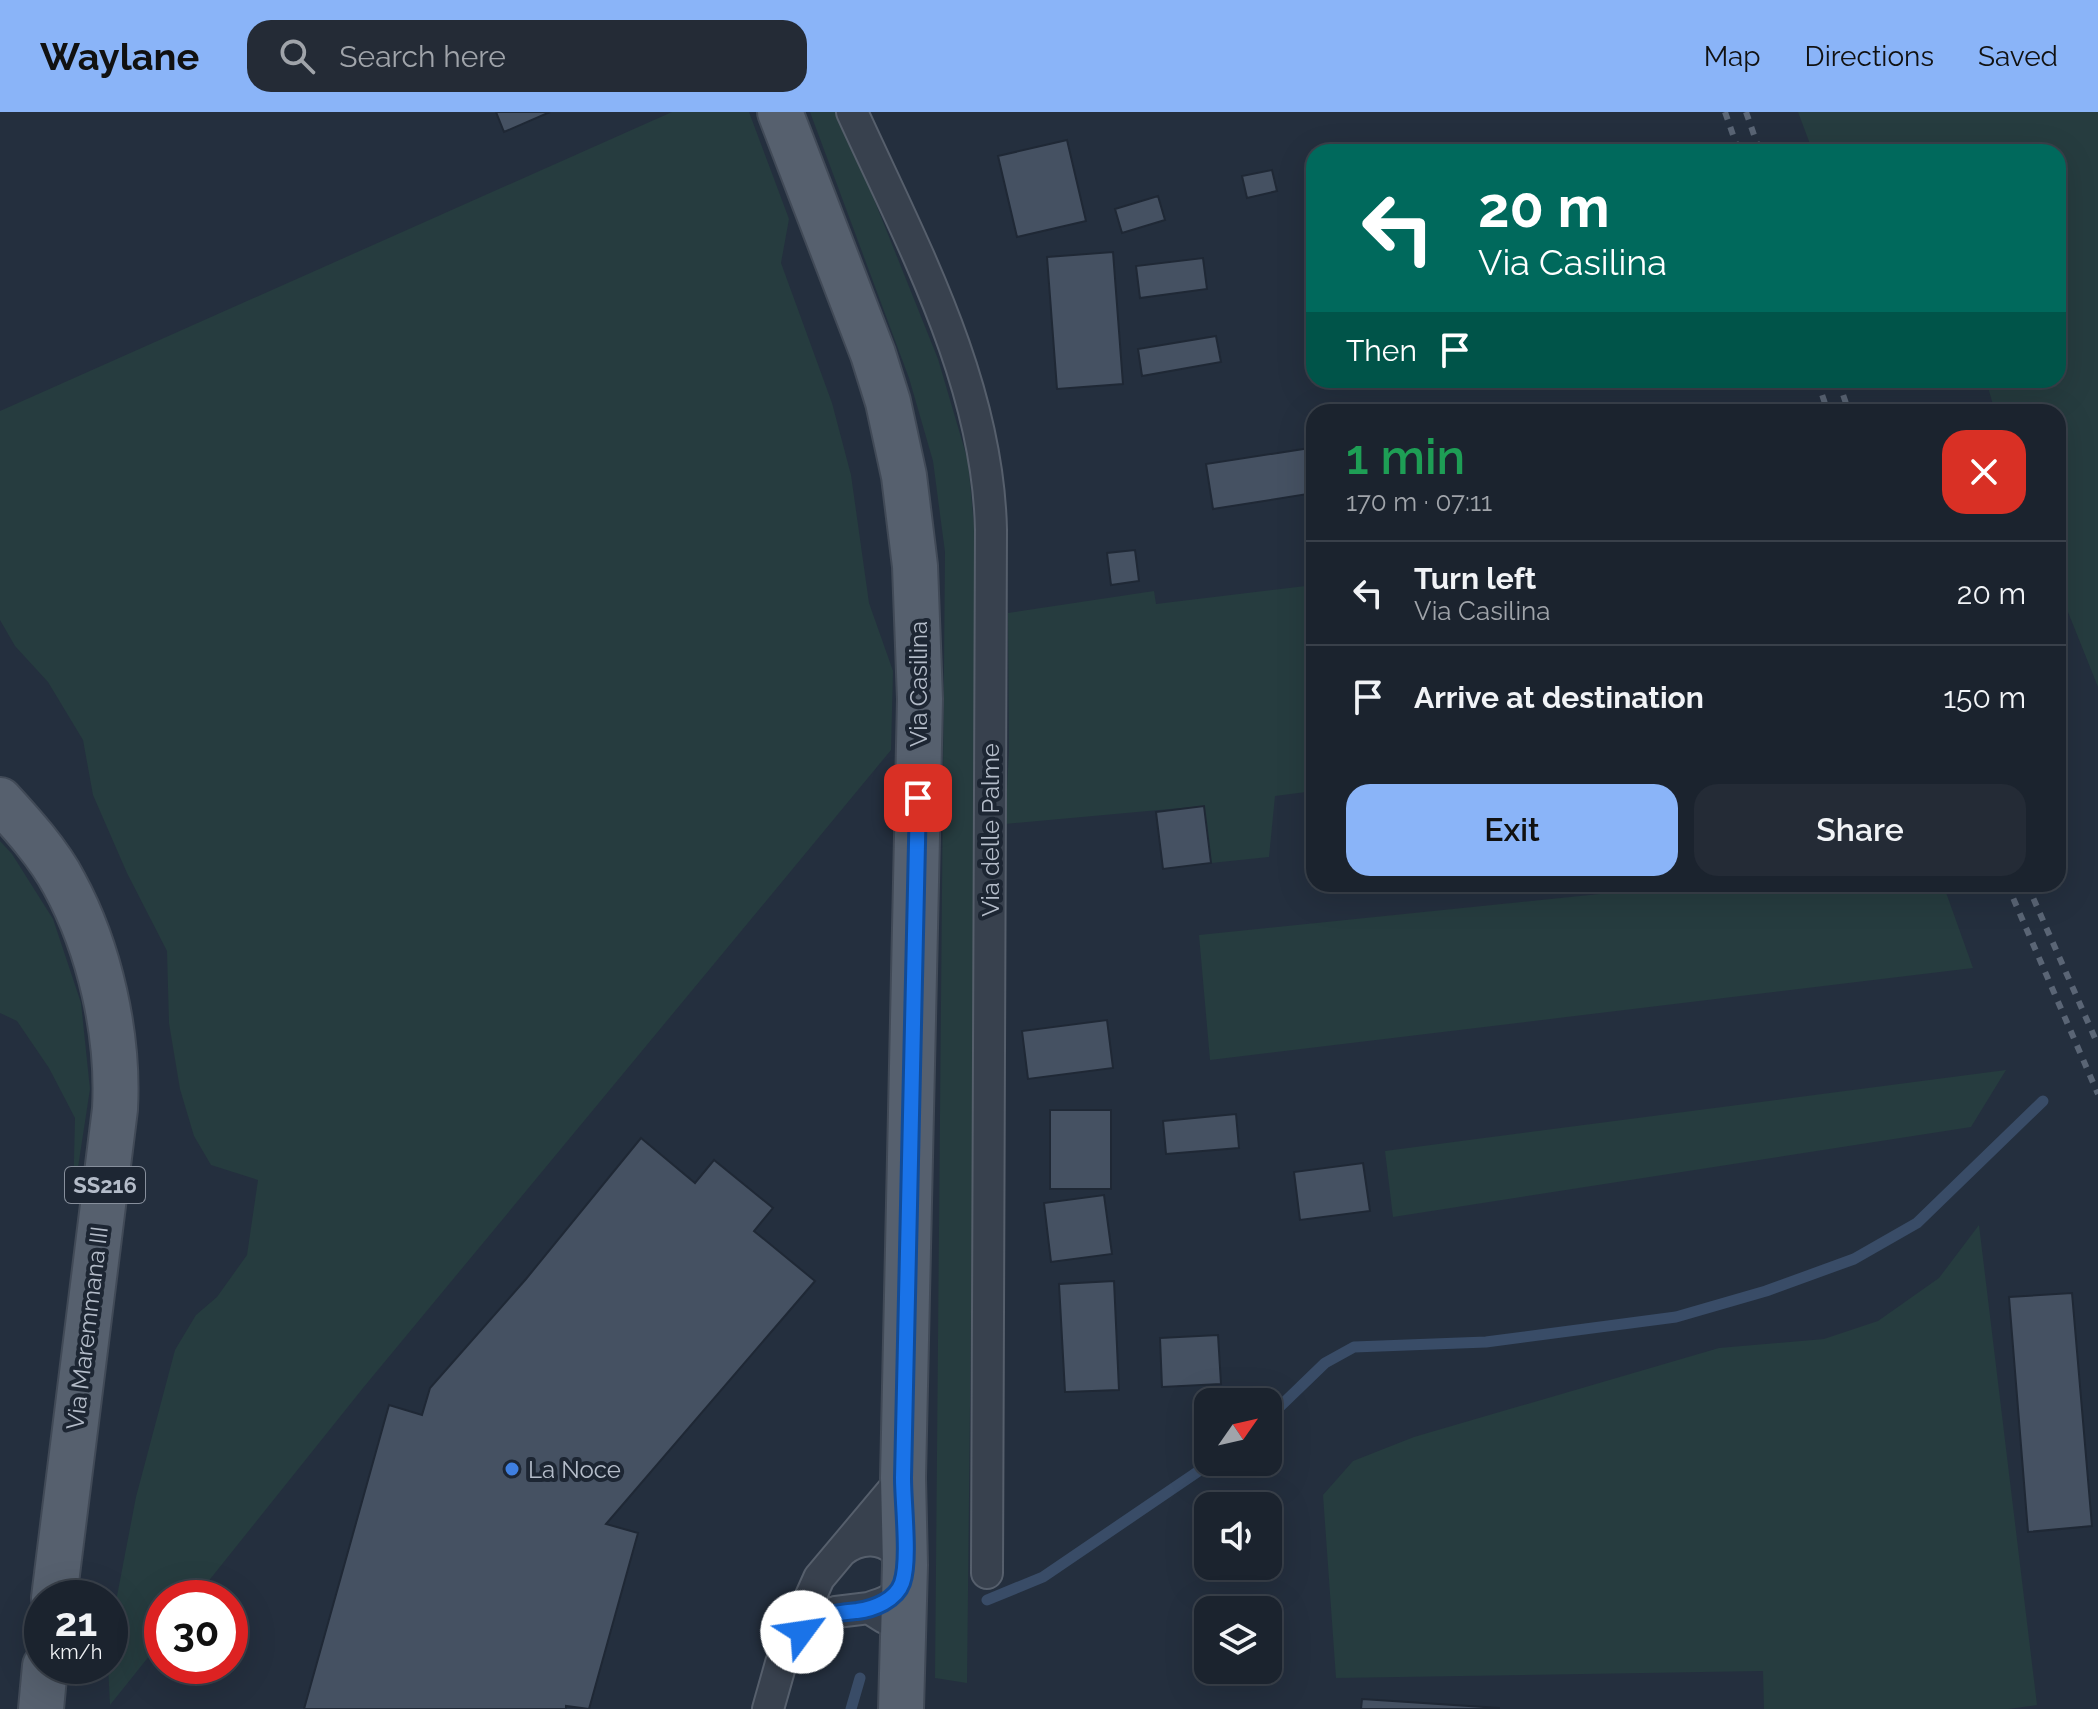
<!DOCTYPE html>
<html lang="en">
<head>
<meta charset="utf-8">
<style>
	:root { --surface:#1b232e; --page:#242b36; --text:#f1f3f6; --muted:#a0a4aa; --line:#39404a; --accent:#8ab4f8 }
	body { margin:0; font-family:Raleway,sans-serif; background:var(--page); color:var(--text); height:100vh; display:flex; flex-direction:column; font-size:30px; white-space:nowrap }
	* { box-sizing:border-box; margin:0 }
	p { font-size:26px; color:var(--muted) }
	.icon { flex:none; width:44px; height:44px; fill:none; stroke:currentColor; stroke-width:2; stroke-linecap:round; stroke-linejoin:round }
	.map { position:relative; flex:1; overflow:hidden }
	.panel { position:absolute; left:1306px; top:292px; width:760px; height:488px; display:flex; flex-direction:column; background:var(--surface); border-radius:24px; box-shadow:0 8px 32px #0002,0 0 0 2px var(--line) }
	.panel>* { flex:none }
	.hud { position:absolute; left:1306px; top:32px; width:760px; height:244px; border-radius:24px; box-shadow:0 8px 32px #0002,0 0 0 2px var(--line); background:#00695c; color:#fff; overflow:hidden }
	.needle { width:52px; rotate:56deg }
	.buttons { position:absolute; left:1194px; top:1276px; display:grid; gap:16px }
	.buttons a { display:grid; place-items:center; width:88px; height:88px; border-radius:16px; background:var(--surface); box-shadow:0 8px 32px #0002,0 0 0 2px var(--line); font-size:40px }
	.speed { position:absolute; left:24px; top:1468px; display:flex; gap:16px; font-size:40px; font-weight:700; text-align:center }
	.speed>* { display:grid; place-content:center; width:104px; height:104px; border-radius:50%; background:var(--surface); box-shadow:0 8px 32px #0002,0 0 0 2px var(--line); line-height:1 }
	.speed small { font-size:20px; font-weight:400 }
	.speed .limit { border:12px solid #d22; background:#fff; color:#111 }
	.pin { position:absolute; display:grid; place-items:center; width:68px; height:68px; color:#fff; margin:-34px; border-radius:16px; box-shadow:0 4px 12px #0006 }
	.me { position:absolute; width:88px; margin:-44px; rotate:59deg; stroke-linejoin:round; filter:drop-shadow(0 0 6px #0008) }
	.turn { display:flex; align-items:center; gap:28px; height:168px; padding:0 40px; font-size:36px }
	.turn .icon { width:104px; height:104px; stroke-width:2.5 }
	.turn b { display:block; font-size:56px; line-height:68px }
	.then { display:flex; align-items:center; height:76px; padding:0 40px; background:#0003; gap:16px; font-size:30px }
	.round { display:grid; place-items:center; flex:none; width:84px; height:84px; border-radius:24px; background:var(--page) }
	.head { display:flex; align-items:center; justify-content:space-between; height:136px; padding:0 40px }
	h1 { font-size:48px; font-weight:600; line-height:60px; color:#1e9e55 }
	.button { display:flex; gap:16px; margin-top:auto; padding:16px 40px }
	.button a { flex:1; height:92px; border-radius:24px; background:var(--accent); color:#111; font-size:32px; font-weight:600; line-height:92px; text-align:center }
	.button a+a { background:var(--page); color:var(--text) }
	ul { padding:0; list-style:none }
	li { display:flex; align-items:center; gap:24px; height:104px; padding:0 40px; border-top:2px solid var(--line) }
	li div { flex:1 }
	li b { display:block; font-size:30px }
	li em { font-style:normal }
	header { display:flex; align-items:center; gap:48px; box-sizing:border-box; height:112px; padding:0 40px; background:var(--accent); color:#111 }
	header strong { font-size:38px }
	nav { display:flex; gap:44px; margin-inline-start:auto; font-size:28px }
	.search { width:560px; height:72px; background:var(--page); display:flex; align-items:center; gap:20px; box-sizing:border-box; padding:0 28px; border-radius:24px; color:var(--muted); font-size:30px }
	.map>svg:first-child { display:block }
</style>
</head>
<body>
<header>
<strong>Waylane</strong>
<div class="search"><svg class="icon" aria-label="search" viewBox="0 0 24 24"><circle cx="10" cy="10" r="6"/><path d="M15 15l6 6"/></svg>Search here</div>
<nav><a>Map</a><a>Directions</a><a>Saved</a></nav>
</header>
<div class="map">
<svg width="2098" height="1597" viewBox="0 0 2098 1597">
	<rect width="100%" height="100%" fill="#242f3e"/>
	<path fill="#263c3f" d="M672 0H749L789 107 781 151 832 291 851 363 869 491 893 559 891 638 363 1276 195 1486H162V1528L110 1593 108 1554H110L112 1510 136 1385 175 1238 196 1203 217 1185 247 1143 258 1068 211 1053 194 1024 180 977 169 911 167 839 127 761 93 683 83 628 48 570 15 534 0 508V299Z
		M810 0H839L938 247 968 349 979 467 967 1571 935 1566 945 440 933 349 909 266Z
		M1798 0H2098V575L2058 475V300H1995L1986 268H2058V40H1813Z
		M1314 473V679L1275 684 1269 745 1211 751 1203 694 1005 712 1009 640 1008 501 1154 479 1156 492Z
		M0 729 12 742 53 807 81 891 90 977 73 1088 75 1006 49 956 17 909 0 901Z
		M1697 772H1943L1973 856 1210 948 1199 823Z
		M2006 958 1971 1015 1393 1105 1385 1039Z
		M1979 1113 2037 1593 2008 1597H1764L1763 1559 1336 1566 1323 1383 1353 1349 1414 1325 1719 1236 1824 1227 1878 1209 1939 1166Z"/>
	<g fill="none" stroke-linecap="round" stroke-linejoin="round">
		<path stroke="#394c67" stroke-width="11" d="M1268 1306 1325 1251 1354 1235 1486 1230 1676 1205 1766 1179 1854 1147 1917 1111 2043 989
			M987 1488 1043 1465 1212 1350
			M851 1597 860 1566"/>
	</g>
	<path fill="#455162" stroke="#1f2835" stroke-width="2" d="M496 0H550L504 20Z
		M1067 28 1086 109 1017 125 998 44Z
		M1272 58 1277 79 1247 86 1242 64Z
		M1158 84 1165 108 1122 121 1115 97Z
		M1113 140 1123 272 1057 277 1047 145Z
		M1203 146 1207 177 1140 186 1136 154Z
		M1216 224 1221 250 1142 264 1138 237Z
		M1310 336 1314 381 1213 397 1206 352Z
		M1135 438 1139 469 1111 473 1107 441Z
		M1204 694 1211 751 1163 757 1156 700Z
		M1107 908 1113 956 1028 967 1022 919Z
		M1050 998H1111V1077H1050Z
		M1236 1002 1239 1036 1166 1042 1163 1009Z
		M641 1026 695 1071 714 1048 773 1096 754 1119 815 1169 606 1412 638 1421 589 1597 566 1594V1597H304L389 1293 422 1303 430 1276 526 1167Z
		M1363 1051 1370 1099 1300 1108 1294 1060Z
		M1104 1083 1112 1142 1051 1150 1044 1091Z
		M1114 1169 1119 1278 1065 1280 1059 1172Z
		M2072 1181 2092 1414 2028 1420 2009 1185Z
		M1218 1223 1221 1272 1162 1275 1160 1226Z
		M1362 1587 1499 1596V1597H1361Z"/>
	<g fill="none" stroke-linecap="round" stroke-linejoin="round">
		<g stroke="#565f6c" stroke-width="34">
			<path id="minor" d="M852 0C912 132 988 270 991 418L987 1461
				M842 1439C881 1408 928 1453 892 1486 886 1491 876 1493 869 1496
				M794 1528 814 1508 836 1500 869 1496 885 1506
				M768 1597 781 1551 819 1466 903 1366"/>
		</g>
		<g stroke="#414a57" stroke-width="48">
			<path id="primary" d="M780 0 873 242 888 290 904 364 915 454 920 587 903 1366 905 1453 901 1597
				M0 688C22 712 49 742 64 771 100 837 119 923 115 997L54 1486
				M41 1597 45 1554"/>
		</g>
		<use href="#minor" stroke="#38414e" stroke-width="30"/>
		<use href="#primary" stroke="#56606e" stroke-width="44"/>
		<path stroke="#5a6575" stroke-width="6" stroke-dasharray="8 8" stroke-linecap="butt" d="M1725 0 1739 40
			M1746 0 1760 40
			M1817 268 1828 300
			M1838 268 1849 300
			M2007 772 2098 982
			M2027 772 2098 933"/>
	</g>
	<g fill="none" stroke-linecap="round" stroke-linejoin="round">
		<g stroke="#114b97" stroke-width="20">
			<path id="route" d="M802 1520C819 1502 834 1501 857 1499 874 1497 896 1488 902 1471 910 1449 903 1392 903 1366L918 686"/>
		</g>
		<use href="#route" stroke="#1a73e8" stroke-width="14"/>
	</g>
	<circle fill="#3f7fe0" stroke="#1d2633" stroke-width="3" cx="512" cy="1357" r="8"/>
	<g text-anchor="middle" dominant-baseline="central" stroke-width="8" stroke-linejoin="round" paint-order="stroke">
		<rect fill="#1d2633" stroke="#878f9c" stroke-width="2" x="65" y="1055" width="80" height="36" rx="6"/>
		<g font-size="22" font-weight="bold" fill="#b4bcc9">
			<text x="105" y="1073">SS216</text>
		</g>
		<g font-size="24" fill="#b4bcc9" stroke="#1d2633">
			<text transform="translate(918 572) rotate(-90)">Via Casilina</text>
			<text transform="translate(990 718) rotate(-90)">Via delle Palme</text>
			<text transform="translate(87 1216) rotate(-83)">Via Maremmana III</text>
		</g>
		<g font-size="24" fill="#b4bcc9" stroke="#1d2633" text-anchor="start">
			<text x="528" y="1357">La Noce</text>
		</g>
	</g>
</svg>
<div class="buttons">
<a><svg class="needle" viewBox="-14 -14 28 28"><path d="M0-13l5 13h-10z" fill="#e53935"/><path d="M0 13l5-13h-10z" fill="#a0a4aa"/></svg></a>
<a><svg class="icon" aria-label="sound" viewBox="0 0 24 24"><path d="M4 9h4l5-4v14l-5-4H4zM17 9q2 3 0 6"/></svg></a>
<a><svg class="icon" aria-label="layers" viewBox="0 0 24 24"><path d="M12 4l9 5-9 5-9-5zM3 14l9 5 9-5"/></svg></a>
</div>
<div class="speed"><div>21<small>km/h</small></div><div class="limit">30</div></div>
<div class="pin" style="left:918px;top:686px;background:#d93025"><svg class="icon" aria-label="arrive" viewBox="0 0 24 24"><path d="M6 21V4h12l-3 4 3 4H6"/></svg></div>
<svg class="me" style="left:802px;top:1520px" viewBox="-20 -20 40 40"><circle r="19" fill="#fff"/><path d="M0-13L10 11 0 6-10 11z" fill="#1a73e8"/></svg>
<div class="hud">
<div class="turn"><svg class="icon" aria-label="left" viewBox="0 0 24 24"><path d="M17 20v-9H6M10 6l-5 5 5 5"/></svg><div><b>20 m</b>Via Casilina</div></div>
<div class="then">Then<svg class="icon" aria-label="arrive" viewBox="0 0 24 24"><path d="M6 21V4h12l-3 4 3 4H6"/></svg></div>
</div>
<section class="panel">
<div class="head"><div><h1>1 min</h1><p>170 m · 07:11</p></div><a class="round" style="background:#d93025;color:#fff"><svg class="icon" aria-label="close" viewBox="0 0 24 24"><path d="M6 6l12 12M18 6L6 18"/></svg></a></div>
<ul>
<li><svg class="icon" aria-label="left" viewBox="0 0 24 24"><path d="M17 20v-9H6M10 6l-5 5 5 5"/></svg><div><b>Turn left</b><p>Via Casilina</p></div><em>20 m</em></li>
<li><svg class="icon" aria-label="arrive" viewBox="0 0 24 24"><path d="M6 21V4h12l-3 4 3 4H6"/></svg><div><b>Arrive at destination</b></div><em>150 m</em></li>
</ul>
<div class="button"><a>Exit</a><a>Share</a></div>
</section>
</div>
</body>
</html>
